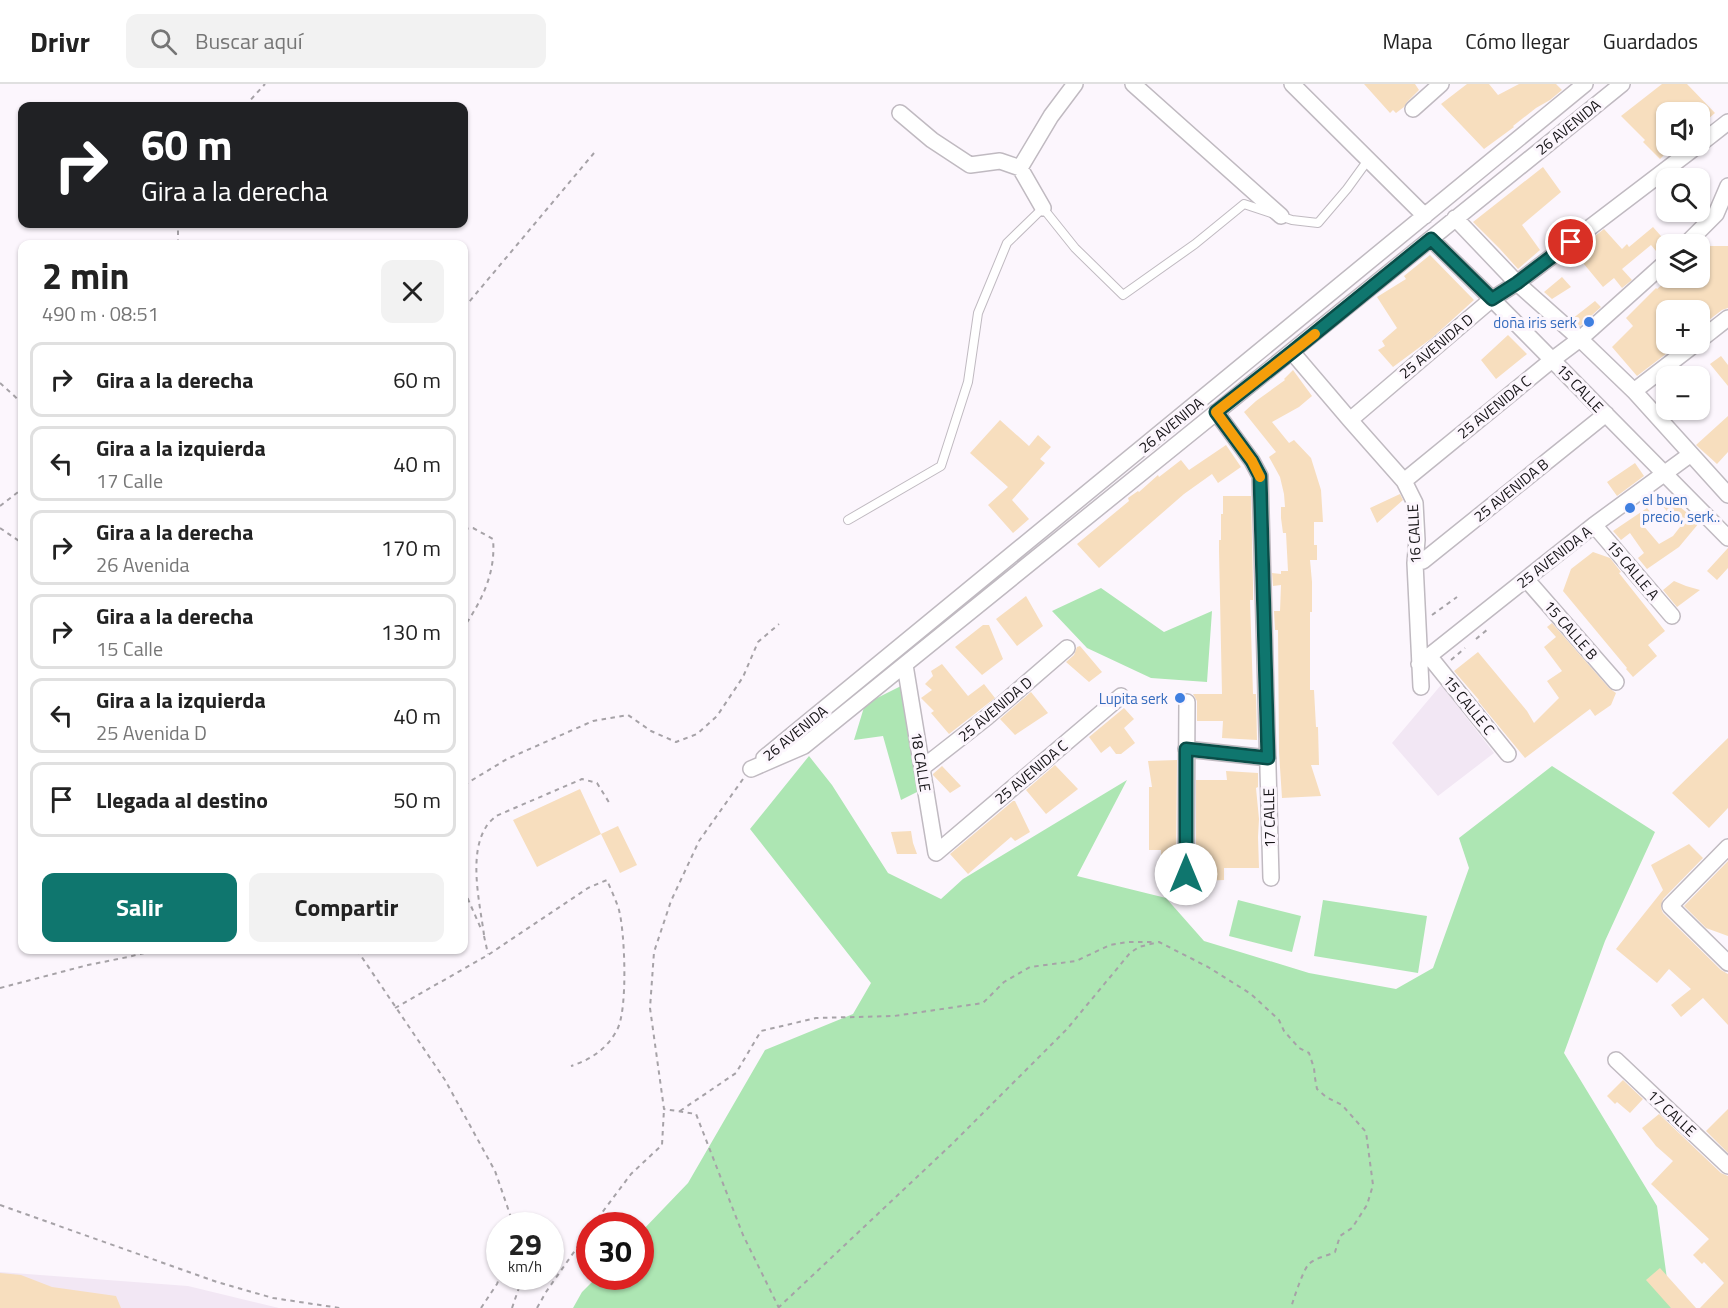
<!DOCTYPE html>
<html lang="es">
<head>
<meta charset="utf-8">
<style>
	:root { --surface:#fff; --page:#f2f2f2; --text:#222; --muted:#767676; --line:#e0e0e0; --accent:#0f766e }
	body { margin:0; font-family:"Titillium Web",sans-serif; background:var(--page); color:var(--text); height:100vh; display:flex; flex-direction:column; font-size:22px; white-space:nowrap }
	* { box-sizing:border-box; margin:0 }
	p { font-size:20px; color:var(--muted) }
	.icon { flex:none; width:33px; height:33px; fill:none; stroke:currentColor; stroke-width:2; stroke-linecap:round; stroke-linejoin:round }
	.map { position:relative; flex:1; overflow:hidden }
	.panel { position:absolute; left:18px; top:156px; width:450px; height:714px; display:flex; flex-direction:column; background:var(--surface); border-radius:12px; box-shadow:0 2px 4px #0004 }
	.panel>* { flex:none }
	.guide { position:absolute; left:18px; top:18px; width:450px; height:126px; border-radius:12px; box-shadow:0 2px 4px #0004; background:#202124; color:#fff; overflow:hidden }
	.fabs { position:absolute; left:1656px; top:18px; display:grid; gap:12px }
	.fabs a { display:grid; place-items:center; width:54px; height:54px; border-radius:12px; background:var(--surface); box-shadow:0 2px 4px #0004; font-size:30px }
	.speed { position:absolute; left:486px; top:1128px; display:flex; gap:12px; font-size:30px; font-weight:700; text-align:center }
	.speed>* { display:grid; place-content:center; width:78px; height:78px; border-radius:50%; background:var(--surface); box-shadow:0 2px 4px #0004; line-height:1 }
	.speed small { font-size:15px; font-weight:400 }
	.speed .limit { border:9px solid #d22; background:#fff; color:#111 }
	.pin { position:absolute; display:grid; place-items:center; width:51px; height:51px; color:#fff; margin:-26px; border:3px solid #fff; border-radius:50%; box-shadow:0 2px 6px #0007 }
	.me { position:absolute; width:66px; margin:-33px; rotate:0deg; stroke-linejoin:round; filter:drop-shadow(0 0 4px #0008) }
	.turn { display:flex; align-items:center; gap:21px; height:126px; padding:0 24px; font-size:27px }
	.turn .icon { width:78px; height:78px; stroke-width:2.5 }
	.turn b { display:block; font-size:42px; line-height:51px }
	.round { display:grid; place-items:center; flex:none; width:63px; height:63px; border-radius:12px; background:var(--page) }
	.head { display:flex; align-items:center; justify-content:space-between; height:102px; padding:0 24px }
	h1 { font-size:36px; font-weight:700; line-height:45px }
	.primary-button { display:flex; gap:12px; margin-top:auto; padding:12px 24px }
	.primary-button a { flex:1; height:69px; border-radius:12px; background:var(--accent); color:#fff; font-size:24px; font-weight:700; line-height:69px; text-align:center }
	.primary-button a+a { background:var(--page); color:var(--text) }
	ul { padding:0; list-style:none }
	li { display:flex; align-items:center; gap:18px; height:75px; margin:0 12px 9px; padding:0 12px; border:3px solid var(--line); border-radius:12px }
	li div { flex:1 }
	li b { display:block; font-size:22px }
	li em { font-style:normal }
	header { display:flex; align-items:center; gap:36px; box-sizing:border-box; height:84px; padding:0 30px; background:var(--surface); border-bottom:2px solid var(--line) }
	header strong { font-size:28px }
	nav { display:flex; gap:33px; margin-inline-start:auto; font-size:21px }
	.search { width:420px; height:54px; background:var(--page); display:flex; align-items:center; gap:15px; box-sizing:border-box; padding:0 21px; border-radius:12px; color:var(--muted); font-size:22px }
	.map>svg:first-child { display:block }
</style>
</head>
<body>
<header>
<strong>Drivr</strong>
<div class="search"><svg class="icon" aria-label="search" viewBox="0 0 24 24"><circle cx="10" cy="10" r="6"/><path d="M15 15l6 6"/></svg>Buscar aquí</div>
<nav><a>Mapa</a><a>Cómo llegar</a><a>Guardados</a></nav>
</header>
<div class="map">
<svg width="1728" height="1224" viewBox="0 0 1728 1224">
	<rect width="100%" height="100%" fill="#fcf6fd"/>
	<path fill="#f2e7f4" d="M1441 601 1494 669 1438 712 1392 659Z
		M0 1188 188 1202 279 1224H0Z"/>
	<path fill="#ade6b3" d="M1101 504 1164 548 1212 527 1207 598 1151 594 1087 564 1052 527Z
		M901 602 919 707 901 716 883 652 854 656 865 620Z
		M809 672 832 701 888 789 941 815 963 795 1127 696 1077 792 1166 814 1204 857 1309 889 1396 905 1433 884 1469 784 1459 754 1552 682 1655 748 1605 857 1564 969 1657 1122 1671 1224H573L582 1208 597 1193 640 1192 641 1148 688 1099 765 966 853 930 871 899 750 745Z
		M1238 816 1301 832 1292 868 1229 852Z
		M1323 816 1427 832 1418 889 1314 872Z"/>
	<path fill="#f7debe" d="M1364 0H1415L1419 6 1407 18 1404 23 1396 29 1393 26 1390 29Z
		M1467 0H1489L1498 11 1519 0H1556L1562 6 1550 16 1536 24 1513 42 1514 43 1484 65 1441 20Z
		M1662 0H1687L1715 29 1700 42V28H1666V69L1660 75 1643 58 1645 56 1621 32Z
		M1543 83 1561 108 1522 141 1540 166 1518 185 1500 165 1473 138Z
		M1653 143 1668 160 1656 167 1651 161 1622 185 1632 196 1622 204 1614 194 1603 203 1574 168 1604 145 1622 165 1627 160 1629 163Z
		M1708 162H1728V224L1722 226 1705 239 1700 242V226H1666V260H1679L1637 292 1612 263 1633 242 1626 234 1656 204 1657 205 1670 194H1700V170Z
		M1430 171 1474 216 1432 254 1393 283 1378 266 1385 262 1382 257 1397 244 1377 213 1406 195 1404 192Z
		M1562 193 1571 203 1552 215 1544 208Z
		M1595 217 1601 223 1580 242 1572 235Z
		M1508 251 1527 270 1496 295 1481 276Z
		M1721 272 1728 281V302L1710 280Z
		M1293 286 1312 312 1299 323 1272 338 1289 359 1294 356 1311 374 1321 406 1323 438H1314V461H1317V476H1310L1312 498V528H1310V606H1314L1316 643H1318L1319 681H1311L1321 712 1282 714 1279 668 1278 546H1275L1274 527H1280L1281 501 1273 502 1272 489 1281 490V487H1288L1286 449H1283L1281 434V423H1285L1284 410 1280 393 1269 373 1276 368 1244 328 1256 317 1285 296 1284 295Z
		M1728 332V368L1717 380 1696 361Z
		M1000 336 1029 362 1038 351 1051 363 1040 375 1045 379 1012 416 1029 435 1013 449 988 421 1008 403 970 369Z
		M1226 361 1241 383 1218 399 1212 390 1184 410 1099 484 1077 460 1129 417 1128 414 1138 407 1139 408 1158 391 1159 393 1181 376 1189 386Z
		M1635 379 1644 392 1617 412 1607 398Z
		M1400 410 1403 416 1377 439 1370 424Z
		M1672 411 1681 420 1679 422 1699 439 1679 463 1647 485 1638 474 1644 469 1630 449 1621 456 1613 447 1647 424 1653 431 1642 440 1659 460 1673 452 1680 443 1661 420Z
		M1223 412H1251L1253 501V516H1250L1251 547 1253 610H1256L1257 656 1222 654 1223 637H1197V617L1193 610H1222L1219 467V456H1221V430H1223Z
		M1728 464V484L1717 496 1707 487Z
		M1593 468 1610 474 1621 488 1619 489 1665 547 1648 561 1657 572 1633 593 1626 585 1627 584 1563 507 1571 485Z
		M1674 497 1686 502 1700 506 1677 523 1663 506Z
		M1026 512 1043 542 1017 562 996 535Z
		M1552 539 1609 604 1616 609 1611 621 1595 632 1590 625 1525 674 1478 617 1479 616 1454 587 1478 568 1527 627 1534 639 1559 614 1547 597 1562 587 1544 563 1556 553 1547 543Z
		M983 541H989L1003 575 982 591 955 563Z
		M1080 562 1102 588 1089 598 1066 578 1074 571 1077 563Z
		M942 580 968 612 984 600 995 614 949 650 931 629 934 627 921 614 932 606 925 600 933 592 931 587Z
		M1031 608 1048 629 1015 651 1000 635Z
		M1124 624 1134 635 1124 644 1135 659 1121 670H1116L1110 662 1101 669 1089 653Z
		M1728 654V724L1709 744 1672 709Z
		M1177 676 1176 784 1162 785 1161 766H1149V703H1152L1148 677Z
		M1055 681 1078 705 1046 730 1026 706Z
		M942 682 961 702 950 709 933 691V690Z
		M1226 687 1258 689V703L1256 704 1259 735 1258 753 1259 784H1224V796L1199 797 1196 784V696H1227Z
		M580 705 601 750 537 783 513 736Z
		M1013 717H1015L1030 748 1015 757 1011 753 968 790 950 770Z
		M618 742 637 781 620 789 601 750Z
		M911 747 913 759 917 770H897L891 748Z
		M1689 760 1703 774 1663 815 1661 824 1663 829 1721 886 1728 890V941L1703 914 1681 933 1671 921 1691 905 1669 885 1657 899 1616 865 1663 806 1651 781Z
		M1728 777V852L1706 844 1684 822Z
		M1623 996 1643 1015 1630 1029 1617 1018 1615 1020 1607 1012Z
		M1728 1025V1069L1706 1047Z
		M1659 1030 1721 1089 1728 1092V1224H1700L1724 1199 1704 1178 1702 1180 1693 1171 1709 1155 1651 1100 1673 1077 1656 1062 1642 1044Z
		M1660 1184 1696 1224H1671L1646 1196Z
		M0 1189 21 1191 52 1203 116 1212 121 1224H0Z"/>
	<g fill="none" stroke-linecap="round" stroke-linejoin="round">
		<g stroke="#c0bac1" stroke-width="10">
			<path id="lane" d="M848 436 941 382 968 298 978 229 1007 159 1043 124 1075 164 1123 211 1195 160 1244 120 1292 136 1318 139 1347 105 1368 76"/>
		</g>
		<g stroke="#c0bac1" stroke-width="18">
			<path id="street" d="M1133 0 1281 132
				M1292 0 1425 132
				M1413 25 1441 0
				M900 29 932 56 970 81 1000 77 1020 84 1051 32 1075 0
				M1700 60 1728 38
				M1020 84 1043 124
				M1455 134 1517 199 1580 255 1634 307 1728 411
				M1431 155 1492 215 1728 454
				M1686 160 1716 130 1728 102
				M1700 256 1728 234
				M1292 268 1350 336 1404 397 1415 419 1417 456 1415 479 1421 603
				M1634 307 1695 260
				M1216 328 1252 377 1260 392 1271 794
				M1350 336 1492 215 1517 199 1697 62
				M1404 397 1552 276 1580 255 1666 178
				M1594 441 1672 532
				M1415 479 1423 477 1606 330
				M1526 495 1616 598
				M1429 572 1508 670
				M1419 580 1594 441 1691 370
				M905 581 936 769 1121 612
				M1186 665 1268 674
				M764 674 1585 0
				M922 684 986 634 1067 564
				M751 685 804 662 1622 0
				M1728 763 1670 822 1728 879
				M1186 790 1187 618
				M1616 976 1728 1082"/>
		</g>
		<path stroke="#a6a2a7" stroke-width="2" stroke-dasharray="4.5 4.5" stroke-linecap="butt" d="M245 22 265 0
			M178 160V140
			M464 224 594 69
			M0 299 22 319
			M0 422 22 405
			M0 444 22 459
			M464 445 473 444 493 455C496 489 482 516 464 543
			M1432 531 1457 513
			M1476 555 1488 545
			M1451 576 1465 564
			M743 695 699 757 671 817 654 868 650 924 664 1025 696 1030 743 1151 779 1224
			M464 701 507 675 593 637 628 631 651 647 676 658 697 650 717 632 743 593 758 558 779 540
			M464 806 482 847
			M484 851C480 820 468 771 486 743 488 739 493 735 496 732L582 695 597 699 610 720
			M484 852 488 870
			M357 866 445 996 495 1087 514 1142
			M0 904 88 881 128 873 156 866
			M395 924 488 871 588 804 607 796C611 806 616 816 619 826 625 849 628 926 617 946 607 965 590 976 571 982
			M680 1027 736 989 761 947 816 934 894 932 983 919 1004 898 1030 883 1076 877 1110 861 1128 858H1153
			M0 1121 217 1198 273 1214 340 1224
			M592 1142 631 1090 662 1061 664 1025
			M481 1224 497 1200 500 1192
			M512 1224 523 1192
			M537 1224 546 1208 590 1145
			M778 1224 952 1060 1067 945 1130 869 1139 863 1159 858 1208 883 1251 910 1279 936 1284 947 1299 964 1309 969 1314 984 1315 994 1317 1005 1326 1013 1342 1021 1366 1048 1373 1101 1367 1121 1352 1144 1340 1152 1335 1168C1327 1172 1314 1174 1308 1181 1303 1187 1293 1216 1291 1224"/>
		<use href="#lane" stroke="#fff" stroke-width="8"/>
		<use href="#street" stroke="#fff" stroke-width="15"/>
	</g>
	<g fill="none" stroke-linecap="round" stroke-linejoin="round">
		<g stroke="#0a4d48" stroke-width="15">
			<path id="route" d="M1186 790V665L1268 674 1260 392 1252 377 1216 328 1292 268 1431 155 1492 215 1517 199 1571 158"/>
		</g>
		<use href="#route" stroke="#0f766e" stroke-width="10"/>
		<path stroke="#f59e0b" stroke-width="10" d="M1260 393 1252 377 1216 328 1315 250"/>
	</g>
	<g fill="#3f7fe0" stroke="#fcf6fd" stroke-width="2">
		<circle cx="1589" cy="238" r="6"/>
		<circle cx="1630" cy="424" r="6"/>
		<circle cx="1180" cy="614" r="6"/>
	</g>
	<g text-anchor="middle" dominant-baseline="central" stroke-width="6" stroke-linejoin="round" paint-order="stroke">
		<g font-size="15" fill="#161417" stroke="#fcf6fd">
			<text transform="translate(1568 43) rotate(-39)">26 AVENIDA</text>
			<text transform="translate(1436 262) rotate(-40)">25 AVENIDA D</text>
			<text transform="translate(1580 304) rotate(46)">15 CALLE</text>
			<text transform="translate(1494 323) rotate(-39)">25 AVENIDA C</text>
			<text transform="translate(1171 341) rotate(-39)">26 AVENIDA</text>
			<text transform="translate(1511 406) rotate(-39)">25 AVENIDA B</text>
			<text transform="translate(1414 450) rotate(-93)">16 CALLE</text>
			<text transform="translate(1554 473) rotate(-38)">25 AVENIDA A</text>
			<text transform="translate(1633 486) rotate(50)">15 CALLE A</text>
			<text transform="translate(1571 546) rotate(49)">15 CALLE B</text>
			<text transform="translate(1469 621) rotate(51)">15 CALLE C</text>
			<text transform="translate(995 625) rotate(-40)">25 AVENIDA D</text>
			<text transform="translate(795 649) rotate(-39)">26 AVENIDA</text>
			<text transform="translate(921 678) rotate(81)">18 CALLE</text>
			<text transform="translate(1031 688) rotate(-40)">25 AVENIDA C</text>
			<text transform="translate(1269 734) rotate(-91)">17 CALLE</text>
			<text transform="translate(1672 1029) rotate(43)">17 CALLE</text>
		</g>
		<g font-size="15" fill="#366cbe" stroke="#fcf6fd" text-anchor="end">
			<text x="1577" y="238">doña iris serk</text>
			<text x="1642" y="415" text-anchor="start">el buen<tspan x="1642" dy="17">precio, serk..</tspan></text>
			<text x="1168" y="614">Lupita serk</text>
		</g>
	</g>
</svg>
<div class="fabs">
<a><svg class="icon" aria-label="sound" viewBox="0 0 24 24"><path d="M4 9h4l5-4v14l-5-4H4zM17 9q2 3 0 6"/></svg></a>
<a><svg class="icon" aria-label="search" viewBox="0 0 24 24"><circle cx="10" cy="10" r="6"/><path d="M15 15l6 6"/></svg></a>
<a><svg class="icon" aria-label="layers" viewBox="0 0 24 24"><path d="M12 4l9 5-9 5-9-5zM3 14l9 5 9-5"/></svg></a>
<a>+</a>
<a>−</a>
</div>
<div class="speed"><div>29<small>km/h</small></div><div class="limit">30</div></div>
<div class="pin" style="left:1571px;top:158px;background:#d93025"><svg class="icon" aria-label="arrive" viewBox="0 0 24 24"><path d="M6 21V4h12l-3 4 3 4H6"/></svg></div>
<svg class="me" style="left:1186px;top:790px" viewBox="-20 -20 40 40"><circle r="19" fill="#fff"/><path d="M0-13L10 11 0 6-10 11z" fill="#0f766e"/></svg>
<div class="guide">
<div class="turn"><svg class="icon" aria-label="right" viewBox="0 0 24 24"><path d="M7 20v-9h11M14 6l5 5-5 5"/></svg><div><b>60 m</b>Gira a la derecha</div></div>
</div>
<section class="panel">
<div class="head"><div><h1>2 min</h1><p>490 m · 08:51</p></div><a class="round"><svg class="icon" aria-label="close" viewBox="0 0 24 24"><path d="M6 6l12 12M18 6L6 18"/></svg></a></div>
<ul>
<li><svg class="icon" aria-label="right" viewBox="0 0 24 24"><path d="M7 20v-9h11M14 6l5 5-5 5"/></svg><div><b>Gira a la derecha</b></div><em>60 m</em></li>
<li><svg class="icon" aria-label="left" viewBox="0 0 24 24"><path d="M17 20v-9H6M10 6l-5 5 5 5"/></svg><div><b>Gira a la izquierda</b><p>17 Calle</p></div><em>40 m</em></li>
<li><svg class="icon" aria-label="right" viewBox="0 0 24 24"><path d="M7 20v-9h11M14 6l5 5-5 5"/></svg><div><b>Gira a la derecha</b><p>26 Avenida</p></div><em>170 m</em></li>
<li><svg class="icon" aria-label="right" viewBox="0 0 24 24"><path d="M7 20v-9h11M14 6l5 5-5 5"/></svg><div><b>Gira a la derecha</b><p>15 Calle</p></div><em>130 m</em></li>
<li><svg class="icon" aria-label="left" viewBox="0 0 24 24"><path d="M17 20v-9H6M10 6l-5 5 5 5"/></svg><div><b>Gira a la izquierda</b><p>25 Avenida D</p></div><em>40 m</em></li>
<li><svg class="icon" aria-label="arrive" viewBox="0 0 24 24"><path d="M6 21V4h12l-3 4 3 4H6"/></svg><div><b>Llegada al destino</b></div><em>50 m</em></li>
</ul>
<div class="primary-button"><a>Salir</a><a>Compartir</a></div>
</section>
</div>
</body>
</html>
